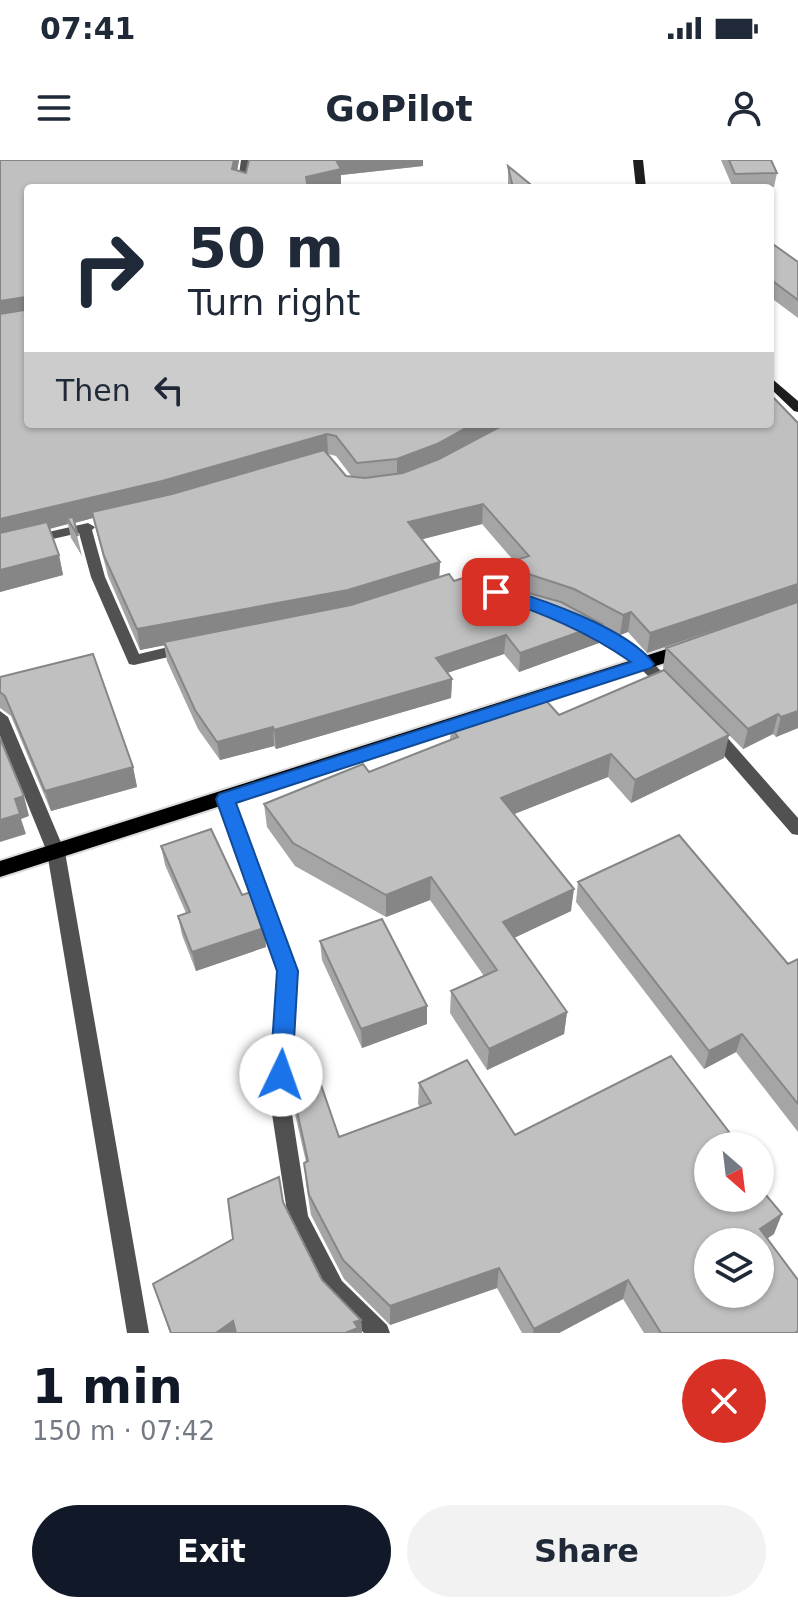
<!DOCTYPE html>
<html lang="en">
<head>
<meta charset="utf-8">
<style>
	:root { --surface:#fff; --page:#f2f2f3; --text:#1f2937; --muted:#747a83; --accent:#111827 }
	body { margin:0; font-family:"DejaVu Sans",sans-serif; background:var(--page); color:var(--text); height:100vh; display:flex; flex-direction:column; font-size:30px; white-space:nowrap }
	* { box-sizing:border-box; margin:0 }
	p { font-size:26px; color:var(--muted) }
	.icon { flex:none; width:44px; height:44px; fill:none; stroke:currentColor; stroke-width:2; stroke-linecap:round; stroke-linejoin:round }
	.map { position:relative; height:1173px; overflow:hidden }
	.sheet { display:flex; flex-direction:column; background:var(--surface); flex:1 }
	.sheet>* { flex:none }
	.top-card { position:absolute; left:24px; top:24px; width:750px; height:244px; border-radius:8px; box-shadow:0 2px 6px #0004; background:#fff; color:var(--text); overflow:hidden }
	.needle { width:52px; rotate:152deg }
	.tools { position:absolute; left:694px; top:972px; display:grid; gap:16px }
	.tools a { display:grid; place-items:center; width:80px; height:80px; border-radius:50%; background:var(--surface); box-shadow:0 2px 6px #0004; font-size:40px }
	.pin { position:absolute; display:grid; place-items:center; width:68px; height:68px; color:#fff; margin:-34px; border-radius:16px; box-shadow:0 4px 12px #0006 }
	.me { position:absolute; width:88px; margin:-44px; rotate:3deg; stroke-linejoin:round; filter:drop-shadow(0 0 6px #0008) }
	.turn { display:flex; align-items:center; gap:28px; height:168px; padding:0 32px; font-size:36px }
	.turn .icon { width:104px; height:104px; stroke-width:2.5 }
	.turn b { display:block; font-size:56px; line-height:68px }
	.then { display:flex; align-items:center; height:76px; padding:0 32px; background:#0003; gap:16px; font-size:30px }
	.round { display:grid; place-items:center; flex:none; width:84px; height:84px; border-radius:42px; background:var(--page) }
	.summary { display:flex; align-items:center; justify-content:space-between; height:136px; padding:0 32px }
	h1 { font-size:48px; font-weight:800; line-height:60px; color:var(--accent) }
	.primary-button { display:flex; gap:16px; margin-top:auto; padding:16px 32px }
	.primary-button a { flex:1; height:92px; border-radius:48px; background:var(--accent); color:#fff; font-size:32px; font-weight:800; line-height:92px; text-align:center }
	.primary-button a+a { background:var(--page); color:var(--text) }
	.status { display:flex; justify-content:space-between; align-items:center; height:56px; padding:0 40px; background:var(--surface); direction:ltr }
	.status svg { height:22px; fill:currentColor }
	header { display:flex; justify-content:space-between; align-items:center; height:104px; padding:0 32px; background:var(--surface); font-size:36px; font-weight:800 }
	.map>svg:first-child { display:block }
</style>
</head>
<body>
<div class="status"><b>07:41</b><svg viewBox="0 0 49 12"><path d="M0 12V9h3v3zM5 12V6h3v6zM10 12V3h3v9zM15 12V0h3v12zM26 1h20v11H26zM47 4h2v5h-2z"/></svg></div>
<header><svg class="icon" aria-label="menu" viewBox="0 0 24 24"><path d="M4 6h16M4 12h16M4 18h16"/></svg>GoPilot<svg class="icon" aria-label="person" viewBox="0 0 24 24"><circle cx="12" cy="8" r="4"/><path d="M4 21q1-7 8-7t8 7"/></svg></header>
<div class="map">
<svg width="798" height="1173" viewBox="0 0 798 1173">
	<rect width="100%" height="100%" fill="#fff"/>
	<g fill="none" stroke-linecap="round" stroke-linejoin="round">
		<g stroke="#dbdbdb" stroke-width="4">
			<path id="primary" d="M689 482 696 483 698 488 696 493 0 717V701Z"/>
		</g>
		<path fill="#515151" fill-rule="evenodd" d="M241 0H251L247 28H237Z
			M88 363 95 367 92 370 105 417 139 494 185 483 190 484 193 488 190 492 134 505 129 504 91 417 79 373 0 391V383Z
			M584 459 650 500 675 525 678 529 675 533H665L640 508 579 468 577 464 579 460Z
			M0 551 8 557 65 692 149 1173H127L47 692 0 576Z
			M712 565 718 567 798 658V675L792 674 706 575 704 571Z
			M225 633 231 635 233 639 296 811 290 941 308 1056 342 1121 387 1165 390 1173H364L326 1135 288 1058 270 941 278 811 217 639 219 635Z"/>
		<path fill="#1e1e1e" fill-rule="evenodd" d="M633 0H643L646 28H636Z
			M770 217 798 241V252L794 251 770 228Z"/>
		<use href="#primary" fill="#000" fill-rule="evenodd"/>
	</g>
	<path fill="#a5a5a5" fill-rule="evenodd" d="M0 0H239L237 11 246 13 423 6 341 15V27L336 28H28V264L798 263V568L776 577 773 574 743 589 717 563 724 598 631 643 608 617 514 654 571 751 514 778 567 852 564 874 487 910 450 853 451 831 484 816 430 740 386 757 295 706 267 667 264 644 369 612 450 580 451 568 559 555 664 510 663 508 666 488 782 447 647 493 628 472 620 475 601 465 599 483 519 512 504 494 447 513 452 519 451 538 276 589 274 586 220 600 198 569 167 501 164 485 140 490 108 416 93 358 74 363 82 396 71 378 68 364 50 369 59 395 63 415 0 432ZM328 294 336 296 352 317 346 316ZM482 364 514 401 501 405 500 423 454 421 439 417 440 402 421 379Z
		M721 0H771L777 13 774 27 733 28Z
		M508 6 535 28H508Z
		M770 82 798 102V158L770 137Z
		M0 517 133 607 137 627 51 651 11 556 0 548Z
		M161 686 242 735 264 768 266 787 196 811 182 775 178 756 186 753 165 705Z
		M578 722 788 804 798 799V972L736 892 704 909 576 742Z
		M320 781 427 864 362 888 322 800Z
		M419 923 515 975 724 985 774 1074 768 1078 798 1173H644L623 1139 559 1173H522L497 1128 390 1165 344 1119 311 1055 306 1024 304 1003 306 1002 295 954 293 933 339 977 420 947 418 944Z
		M283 1042 322 1120 361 1160 362 1173H170L153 1124 233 1079Z"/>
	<path fill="#868686" d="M234 0H239L234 28 232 9Z
		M335 0H423V6L341 15V27L336 28H307L306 17Z
		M26 137 28 156 0 161V141Z
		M473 264H507L437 304 397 319V299Z
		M327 274 328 294 93 358 71 364 67 358 68 364 0 381V359Z
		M483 344 482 364 408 383V362Z
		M59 395 63 415 0 432V410Z
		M440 402 439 422 349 450 140 490 137 469Z
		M798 424V442L647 493 650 473Z
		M631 452 628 472 620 475 623 455Z
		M602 464 599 483 519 512 520 493Z
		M506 475 504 494 435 517 436 498Z
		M452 519 451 538 276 589 274 570Z
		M798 551V568L776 577 781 557Z
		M778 554 773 574 743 589 748 569Z
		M273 567 274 586 220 600 217 582Z
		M729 575 724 598 631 643 635 620Z
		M611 594 608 617 499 660 501 638Z
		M133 607 137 627 51 651 45 631Z
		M24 636 29 656 21 659 26 674 0 682V660L15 639Z
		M431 717 430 740 386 757V735Z
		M574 729 571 751 501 784 503 762Z
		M264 768 266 787 196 811 192 792Z
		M427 846V864L362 888 361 869Z
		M567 852 564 874 487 910 489 889Z
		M742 874 736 892 704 909 709 891Z
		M729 972 724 986 718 978Z
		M782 1054 774 1074 760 1083V1069Z
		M499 1108 497 1128 390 1165V1146Z
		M628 1120 623 1139 559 1173H533L534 1169Z
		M361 1160 362 1173H345L354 1162Z
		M233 1161 235 1173H216Z"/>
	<path fill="#c0c0c0" stroke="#868686" stroke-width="2" fill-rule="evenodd" d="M0 0H234L232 9 246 13 249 0H336L341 9 306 17 308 28H28V264H473L437 284 397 299 357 303 336 276 327 274 162 321 0 359V154L25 150 26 137 0 141Z
		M729 0H771L777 13 735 14Z
		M508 6 535 28H513Z
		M770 82 798 102V140L770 119Z
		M770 234 798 263V424L650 473 631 452 623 455 574 429 501 405 529 396 483 344 408 362 440 402 348 430 137 469 104 396 92 352 172 334 324 290 346 316 365 318 403 313 439 299 505 264H770Z
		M73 357 78 376 67 358Z
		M47 362 59 395 0 410V373Z
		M478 413 514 429 561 442 602 464 520 493 506 475 436 498 452 519 274 570 273 567 217 582 195 550 164 482 351 445 449 414 454 421Z
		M798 442V551L781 557 778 554 748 569 666 488Z
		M93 494 133 607 45 631 5 536 0 532V517Z
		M664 510 729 575 635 620 611 594 501 638 574 729 503 762 567 852 489 889 451 831 497 810 431 717 386 735 293 683 264 644 363 604 369 612 458 577 451 568 542 536 559 555Z
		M0 578 24 636 15 639 20 654 0 660Z
		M211 669 242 735 251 732 264 768 192 792 178 756 190 752 161 686Z
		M679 675 788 804 798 799V944L742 874 709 891 578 722Z
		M382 759 427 846 361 869 320 781Z
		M671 896 729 972 718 978 725 986H708V1038H760V1028L782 1054 760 1069 798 1120V1171L795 1173H661L628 1120 534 1169 499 1108 390 1146 343 1100 309 1035 304 1003 308 1001 293 933 321 925 339 977 431 943 419 923 467 900 515 975ZM708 1082H760V1134H708Z
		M279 1017 283 1042 322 1120 361 1160 354 1162 358 1168 345 1173H236L233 1161 216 1173H171L153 1124 233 1079 228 1039Z"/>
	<path fill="#1a73e8" stroke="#114b97" stroke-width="2" d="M496 426C539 438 628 468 654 504L651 508 236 643 298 811 292 915 289 922 281 925 274 922 270 915 277 811 216 639 219 634 631 502C587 471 541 453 490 435L488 432Z"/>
</svg>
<div class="tools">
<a><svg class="needle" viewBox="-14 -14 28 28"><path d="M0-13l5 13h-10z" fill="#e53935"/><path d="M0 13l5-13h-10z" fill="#747a83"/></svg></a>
<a><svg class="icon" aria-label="layers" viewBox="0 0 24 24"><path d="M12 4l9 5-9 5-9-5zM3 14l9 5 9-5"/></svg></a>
</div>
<div class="pin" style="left:496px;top:432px;background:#d93025"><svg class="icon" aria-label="arrive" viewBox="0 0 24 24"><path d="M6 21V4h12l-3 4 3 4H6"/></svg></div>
<svg class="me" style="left:281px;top:915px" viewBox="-20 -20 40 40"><circle r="19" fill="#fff"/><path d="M0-13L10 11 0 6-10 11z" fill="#1a73e8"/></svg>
<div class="top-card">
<div class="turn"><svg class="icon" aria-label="right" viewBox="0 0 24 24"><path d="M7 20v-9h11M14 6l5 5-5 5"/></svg><div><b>50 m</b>Turn right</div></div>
<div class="then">Then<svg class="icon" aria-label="left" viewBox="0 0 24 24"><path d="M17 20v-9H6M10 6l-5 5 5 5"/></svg></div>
</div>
</div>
<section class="sheet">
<div class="summary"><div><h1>1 min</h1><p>150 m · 07:42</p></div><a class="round" style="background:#d93025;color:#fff"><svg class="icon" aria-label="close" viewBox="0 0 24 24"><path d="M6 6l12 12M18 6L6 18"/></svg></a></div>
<div class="primary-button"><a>Exit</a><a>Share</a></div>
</section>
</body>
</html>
